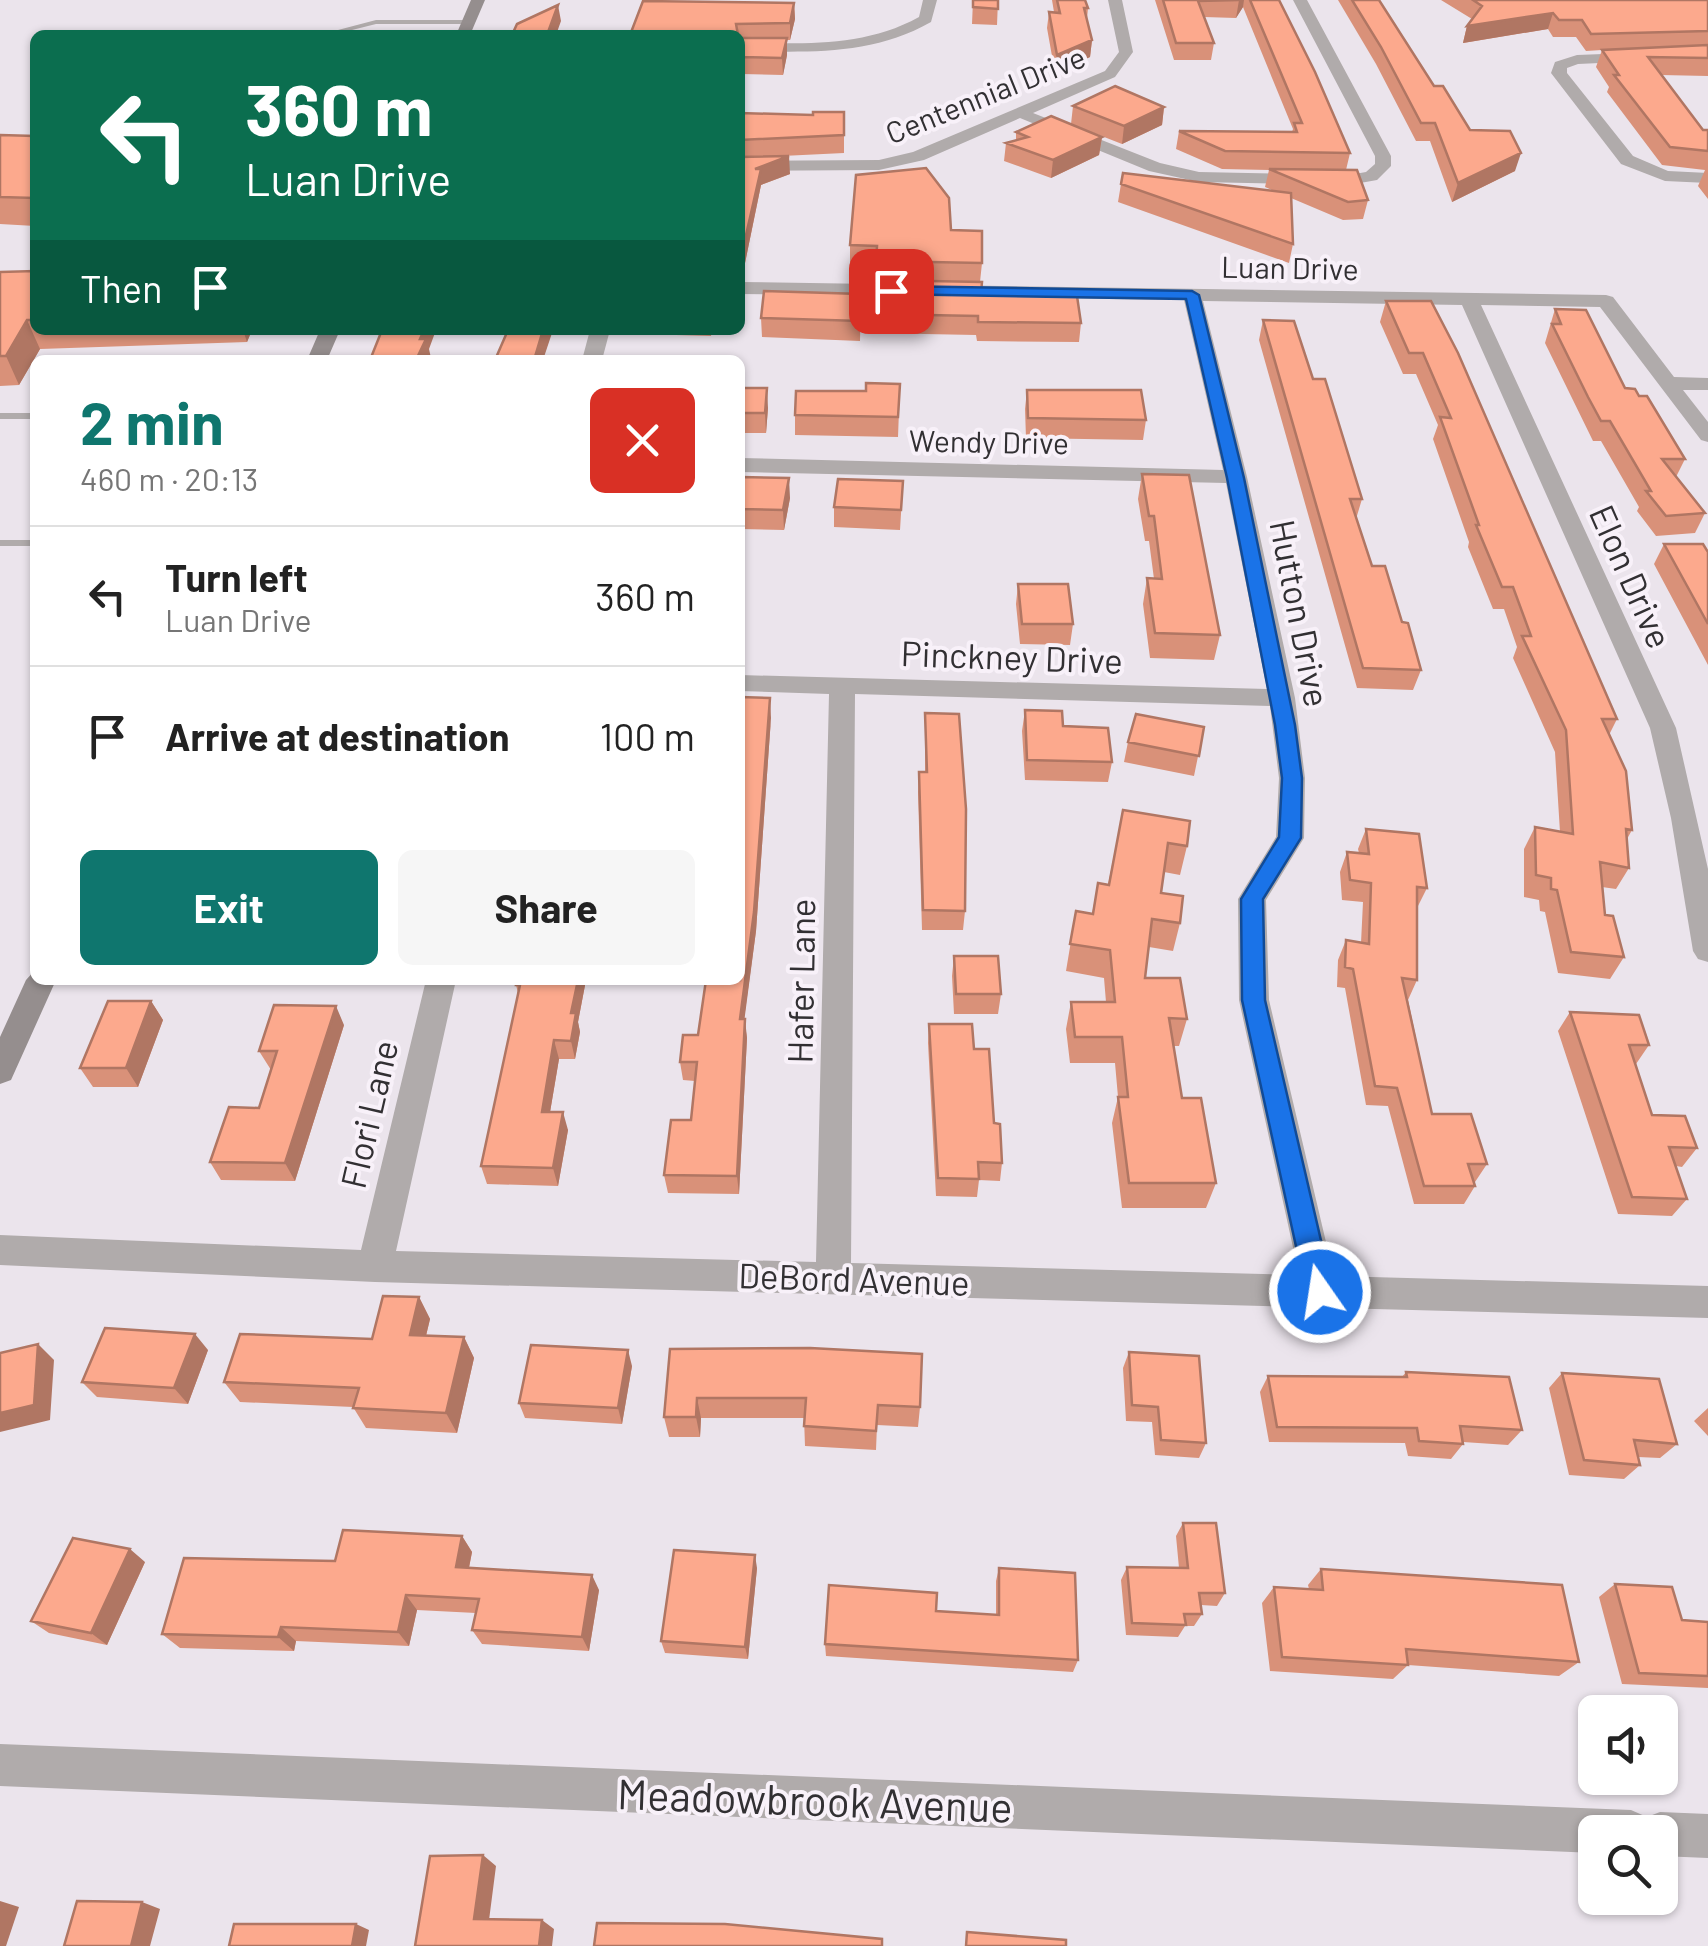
<!DOCTYPE html>
<html lang="en">
<head>
<meta charset="utf-8">
<style>
	:root { --surface:#fff; --page:#f6f6f6; --text:#222; --muted:#767676; --line:#e0e0e0; --accent:#0f766e }
	body { margin:0; font-family:Barlow,sans-serif; background:var(--page); color:var(--text); height:100vh; display:flex; flex-direction:column; font-size:38px; white-space:nowrap }
	* { box-sizing:border-box; margin:0 }
	p { font-size:32px; color:var(--muted) }
	.icon { flex:none; width:55px; height:55px; fill:none; stroke:currentColor; stroke-width:2; stroke-linecap:round; stroke-linejoin:round }
	.map { position:relative; flex:1; overflow:hidden }
	.sheet { position:absolute; left:30px; top:355px; width:715px; height:630px; display:flex; flex-direction:column; background:var(--surface); border-radius:15px; box-shadow:0 2px 8px #0004 }
	.sheet>* { flex:none }
	.guide { position:absolute; left:30px; top:30px; width:715px; height:305px; border-radius:15px; box-shadow:0 2px 8px #0004; background:#0b6e4f; color:#fff; overflow:hidden }
	.buttons { position:absolute; left:1578px; top:1695px; display:grid; gap:20px }
	.buttons a { display:grid; place-items:center; width:100px; height:100px; border-radius:15px; background:var(--surface); box-shadow:0 2px 8px #0004; font-size:50px }
	.pin { position:absolute; display:grid; place-items:center; width:85px; height:85px; color:#fff; margin:-42px; border-radius:20px; box-shadow:0 5px 15px #0006 }
	.me { position:absolute; width:110px; margin:-55px; rotate:347deg; stroke-linejoin:round; filter:drop-shadow(0 0 8px #0008) }
	.turn { display:flex; align-items:center; gap:35px; height:210px; padding:0 50px; font-size:45px }
	.turn .icon { width:130px; height:130px; stroke-width:2.5 }
	.turn b { display:block; font-size:70px; line-height:85px }
	.then { display:flex; align-items:center; height:95px; padding:0 50px; background:#0003; gap:20px; font-size:38px }
	.round { display:grid; place-items:center; flex:none; width:105px; height:105px; border-radius:15px; background:var(--page) }
	.overview { display:flex; align-items:center; justify-content:space-between; height:170px; padding:0 50px }
	h1 { font-size:60px; font-weight:700; line-height:75px; color:var(--accent) }
	.cta { display:flex; gap:20px; margin-top:auto; padding:20px 50px }
	.cta a { flex:1; height:115px; border-radius:15px; background:var(--accent); color:#fff; font-size:40px; font-weight:700; line-height:115px; text-align:center }
	.cta a+a { background:var(--page); color:var(--text) }
	ul { padding:0; list-style:none }
	li { display:flex; align-items:center; gap:30px; height:140px; padding:0 50px; border-top:2px solid var(--line) }
	li div { flex:1 }
	li b { display:block; font-size:38px }
	li em { font-style:normal }
	.map>svg:first-child { display:block }
</style>
</head>
<body>
<div class="map">
<svg width="1708" height="1946" viewBox="0 0 1708 1946">
	<rect width="100%" height="100%" fill="#ebe4ec"/>
	<g fill="none" stroke-linecap="round" stroke-linejoin="round">
		<path fill="#b0abab" fill-rule="evenodd" d="M376 20H468L472 22 468 24H376L332 35H319Z
			M0 413H35V419H0Z
			M0 540H35V546H0Z"/>
		<path fill="#b0abab" fill-rule="evenodd" d="M923 0H937L931 22C871 56 807 52 740 51V43C803 43 863 48 919 17Z
			M1108 0H1122L1133 52 1115 77 1033 113 1160 163 1199 172 1349 175 1366 172 1375 164V156L1293 0H1307L1391 156V166L1377 180 1349 185 1199 182 1149 171 1020 118 924 160 879 170 740 171V161L879 160 913 152 1105 71 1119 52Z
			M1708 50V58L1578 64 1567 68V73L1633 156 1668 171 1708 173V183L1665 181 1621 164 1551 73 1555 62 1577 55Z
			M740 282 1606 295 1613 297 1674 377 1708 378V390H1683L1708 422V442L1701 440 1600 307 1481 305 1676 728 1708 869V962L1698 959 1693 951 1671 818 1650 728 1462 305 1203 301 1247 477 1295 698 1305 778 1304 838 1266 900 1269 1000 1334 1276 1708 1286V1318L375 1282 0 1265V1235L361 1250 426 980H456L396 1251 816 1262 829 694 740 691V675L1267 689 1226 483 740 472V458L1223 470 1184 300 740 294ZM855 694 1270 706 1279 778 1276 837 1238 899 1239 1000 1299 1275 851 1263Z
			M590 330H610L602 360H582Z
			M0 1744 1631 1810 1647 1817 1660 1812 1708 1814V1858L1660 1856V1832H1595V1853L0 1786Z"/>
		<path fill="#958e8e" fill-rule="evenodd" d="M471 0H485L470 35H456Z
			M320 330H340L327 360H307Z
			M35 970V980H56L11 1080 0 1084V1037L26 980Z"/>
	</g>
	<path fill="#d99179" d="M973 0H998L997 25 972 24Z
		M1052 0H1085L1088 8 1087 19 1092 40 1090 57 1055 73 1047 28 1049 12H1054Z
		M1155 0H1279L1350 153 1346 170 1368 200 1363 219 1343 220 1291 198 1293 244 1289 263 1118 202 1121 184 1274 191 1265 187 1269 170 1222 169 1176 149 1179 131 1292 132 1293 129 1243 7 1236 18 1204 17 1214 43 1211 60H1174Z
		M1338 0H1379L1434 86 1470 130 1515 171 1452 202 1430 141H1416L1376 64Z
		M1441 0H1708V76L1661 75 1703 130H1708V199L1698 186 1705 170 1662 165 1607 92 1609 87 1596 67 1602 50 1586 51 1576 37H1553L1548 29 1463 43 1467 26 1472 19Z
		M794 3 795 19 790 40H787V55L783 75 742 74 740 82V35H630Z
		M1073 106 1164 107 1162 125 1122 144 1071 124Z
		M844 112V153L782 156 790 174 761 185 745 263 740 262V113L813 115Z
		M1016 132 1102 137 1099 155 1051 178 1004 161 1006 143 1016 140Z
		M0 135 35 136V226L0 224Z
		M951 230 982 263 980 282 876 280V264H850V245Z
		M35 271V330H252L247 342 40 349 19 385 0 386V272Z
		M861 294 860 341 762 337 761 318Z
		M981 294 1081 323 1079 342 977 341 976 335 873 333 874 314Z
		M1386 301H1431L1617 719 1609 735 1632 830 1627 839 1629 868 1616 889 1602 887 1605 915 1624 957 1610 979 1558 973 1545 912 1540 911 1539 900 1524 897V849L1535 827 1560 832 1555 752 1513 658 1517 647 1504 609H1493L1468 547 1469 542 1433 439 1438 425 1416 374H1403L1380 322Z
		M1555 309 1625 388 1639 396 1685 459 1676 477 1705 513 1695 533 1656 536 1637 511 1639 507 1601 441H1593L1545 343Z
		M1263 320 1362 499 1356 519 1372 566 1402 622 1421 670 1413 690 1357 688 1259 340Z
		M675 330H712L711 336 676 335Z
		M900 384 898 437 795 435V415L866 391Z
		M740 388 768 408 766 433H740Z
		M1027 390 1146 420 1143 440 1026 438 1025 409Z
		M1142 474 1220 635 1214 660 1150 658 1143 604 1147 578 1154 579 1149 541H1145L1138 499Z
		M740 477 790 498 784 530 740 529Z
		M903 481 900 530 834 527V507Z
		M1664 544 1708 552V665L1654 564Z
		M1018 584 1073 624 1070 645 1020 644 1016 604Z
		M1025 710 1063 726 1112 762 1108 782 1025 780 1022 731Z
		M925 713 965 911 963 930H922L918 792 919 772H925Z
		M771 718 756 931 744 1019 747 1038 739 1194 668 1193 664 1175 691 1120 695 1081 683 1080 680 1062 698 1035 705 985 687 984 686 980H740Z
		M1204 727 1194 776 1124 762 1128 742Z
		M1123 810 1187 846 1180 875 1164 872 1161 893 1180 923 1173 951 1149 947 1145 978 1187 1019 1179 1046H1174L1182 1098 1216 1183 1206 1208H1122L1112 1123 1118 1097 1115 1063H1070L1066 1029 1071 1002H1106L1104 978 1066 971 1076 911 1092 914 1098 883 1108 885Z
		M1366 829 1427 888 1417 908V980L1408 1000 1432 1114 1487 1164 1475 1182H1473L1475 1186 1464 1204H1414L1388 1106 1366 1105 1345 988 1337 987 1338 960 1346 940 1361 943 1363 902 1342 900 1340 872 1347 852 1359 853 1358 849Z
		M954 956 1001 994 998 1014H954L952 976Z
		M517 980H586L578 1022 580 1032 575 1059H559L550 1112 568 1130 558 1186 487 1184 481 1166 518 993 516 985Z
		M151 1001 163 1020 138 1087H93L80 1068Z
		M1570 1012 1649 1045 1636 1064 1652 1115 1697 1148 1682 1167 1676 1166 1687 1199 1672 1216 1618 1214 1558 1031Z
		M929 1024 974 1049 994 1123 1002 1163 1000 1181 979 1180 977 1197 936 1196 928 1043Z
		M344 1025 295 1181 221 1180 210 1162 259 1108 271 1070 259 1051Z
		M419 1297 430 1319 426 1336 464 1337 474 1358 457 1433 366 1428 353 1407 240 1402 224 1382 372 1339Z
		M670 1349 920 1407 918 1427 877 1425 876 1450 805 1446 804 1418H701L700 1437H669L664 1417Z
		M208 1350 188 1404 97 1397 82 1382Z
		M1129 1352 1206 1443 1199 1458 1155 1455 1152 1422 1126 1421 1123 1368Z
		M632 1366 622 1424 525 1418 519 1403Z
		M1406 1372 1522 1430 1508 1445 1463 1442V1444L1451 1459 1408 1456 1405 1443 1269 1442 1260 1392 1268 1376 1402 1377Z
		M1562 1373 1677 1444 1660 1458 1638 1457 1640 1465 1624 1479 1569 1475 1549 1388Z
		M1708 1408V1436L1694 1421Z
		M1183 1523 1225 1593 1217 1606 1201 1605 1202 1614 1194 1626H1185L1178 1637 1126 1635 1121 1580 1127 1567 1179 1568 1176 1536Z
		M462 1536 472 1552 469 1568 599 1590 589 1651 482 1644 472 1630 476 1613 417 1610 409 1646 296 1641 294 1651 180 1648 162 1634 335 1561Z
		M145 1562 107 1645 49 1633 31 1621Z
		M757 1568 748 1659 665 1653 661 1641Z
		M999 1568 1078 1660 1073 1672 826 1656 825 1644 936 1611 996 1615V1581Z
		M1321 1569 1579 1662 1559 1676 1408 1665 1393 1679 1270 1671 1262 1603 1274 1587 1309 1589 1308 1585Z
		M1615 1584 1682 1620 1708 1622V1688L1622 1684 1599 1597Z"/>
	<path fill="#b07663" d="M1239 0H1244L1243 7 1236 18Z
		M794 3 795 19 790 40V23Z
		M558 5 561 21 556 35H547Z
		M1553 13 1548 29 1463 43 1467 26Z
		M787 38V55L783 75 782 58Z
		M1092 40 1090 57 1055 73 1057 55Z
		M1164 107 1162 125 1122 144 1124 126Z
		M1102 137 1099 155 1051 178 1053 160Z
		M1521 153 1515 171 1452 202 1458 183Z
		M789 156 790 174 761 185 745 263 744 244 755 169Z
		M27 320 40 349 19 385 6 356Z
		M243 330H252L247 342Z
		M424 330H436L429 349 431 358 430 360H416L420 339Z
		M543 330H553L543 360H534Z
		M767 388 768 408 766 433 765 413Z
		M789 478 790 498 784 530 783 510Z
		M770 698 771 718 756 931 742 1038 740 1019Z
		M578 980H586L578 1022 580 1032 575 1059 571 1041V1013Z
		M151 1001 163 1020 138 1087 126 1068Z
		M336 1006 344 1025 295 1181 285 1163Z
		M745 1019 747 1038 739 1194 737 1176Z
		M554 1040 559 1059 547 1130 542 1112Z
		M563 1112 568 1130 558 1186 553 1168Z
		M419 1297 430 1319 421 1356 410 1335Z
		M195 1334 208 1350 188 1404 174 1388Z
		M464 1337 474 1358 457 1433 446 1413Z
		M38 1344 54 1360 50 1420 0 1432V1413Z
		M628 1350 632 1366 622 1424 618 1408Z
		M697 1398 701 1418 700 1437 696 1417Z
		M462 1536 472 1552 466 1582 456 1567Z
		M130 1549 145 1562 107 1645 91 1633Z
		M755 1555 757 1568 748 1659 745 1647Z
		M592 1575 599 1590 589 1651 582 1637Z
		M406 1595 417 1610 409 1646 398 1632Z
		M281 1627 296 1641 294 1651 278 1637Z
		M483 1855 496 1866 488 1928 474 1919Z
		M0 1901 19 1907 6 1946H0Z
		M142 1902 160 1909 150 1946H131Z
		M542 1920 554 1929 552 1946H539Z
		M356 1924 369 1930 366 1946H352Z"/>
	<path fill="#fca98d" stroke="#b07663" stroke-width="2.5" d="M973 0H998V9L973 7Z
		M1057 0H1085L1088 8H1084L1092 40 1057 55 1049 12 1060 13Z
		M1163 0H1239L1198 1 1214 43H1176Z
		M1250 0H1279L1315 72 1350 153 1225 151 1179 131 1297 132 1294 123H1302Z
		M1352 0H1379L1434 86H1443L1470 130 1510 131 1521 153 1458 183 1435 123H1421L1381 47Z
		M1473 0H1708V31L1591 34 1582 20H1559L1553 13 1467 26 1482 6Z
		M643 1 794 3 790 23 736 24 738 35H630Z
		M558 5 547 35H512L517 24Z
		M740 38H787L782 58 741 57 740 61Z
		M1708 45V58L1648 57 1703 130H1708V151L1670 147 1614 75H1619L1602 50Z
		M1115 86 1164 107 1124 126 1073 106Z
		M813 112H844V135L740 140V113L813 115Z
		M1051 116 1102 137 1053 160 1006 143 1028 137 1016 132Z
		M0 135 35 136V198L0 197Z
		M789 156 755 169H761L744 244H740V157Z
		M926 168 949 198 951 230 982 231V263L876 261 877 246 850 245 856 175Z
		M1269 169 1357 170 1368 200 1348 202Z
		M1123 173 1291 193 1293 244 1121 184Z
		M35 271V320H27L6 356H0V272Z
		M875 280 982 282 981 294 1077 296 1081 323 978 322V316L874 314Z
		M764 291 861 294 860 321 761 318Z
		M1386 301H1431L1458 353 1617 719H1602L1626 771 1632 830 1626 829 1629 868 1600 862 1605 915 1613 916 1624 957 1571 952 1557 890 1551 889V878L1536 875 1535 827 1573 834 1566 730 1522 636H1531L1513 587H1502L1476 525H1479L1440 417 1451 418 1423 353H1409Z
		M1555 309 1586 310 1625 388 1635 389 1639 396H1647L1685 459H1662L1705 513 1666 516 1646 491H1651L1610 421H1601L1588 397 1552 324H1561Z
		M1263 320 1294 321 1313 379H1325L1362 499H1350L1372 566H1385L1402 622 1408 623 1421 670 1363 668Z
		M382 330H424L420 339H426L416 360H370Z
		M508 330H543L534 360H495Z
		M866 383 900 384 898 417 795 415 796 391H866Z
		M740 388H767L765 413H740Z
		M1027 390H1141L1146 420 1028 418Z
		M1142 474 1189 475 1220 635 1155 633 1147 578 1162 579 1154 516H1149Z
		M740 477 789 478 783 510 740 509Z
		M838 479 903 481 901 510 834 507Z
		M1664 544H1703L1708 552V624Z
		M1018 584H1068L1073 624H1022Z
		M740 697 770 698 754 912 740 1019H745L737 1176 664 1175 671 1120H691L697 1062H680L683 1035H698L706 980H740Z
		M1025 710 1062 711 1063 726 1108 728 1112 762 1027 760Z
		M925 713 959 714 966 809 965 911 923 910 919 772H927Z
		M1136 714 1204 727 1199 756 1128 742Z
		M1123 810 1190 821 1187 846 1168 843 1161 893 1183 896 1180 923 1152 919 1145 978H1180L1187 1019 1169 1018 1182 1098H1201L1216 1183H1129L1118 1097H1128L1122 1037H1075L1071 1002H1115L1110 950 1070 944 1076 911 1093 914 1098 883 1109 885Z
		M1366 829 1419 834 1427 888 1417 887V980L1402 978 1432 1114H1471L1487 1164H1468L1475 1186H1424L1397 1088 1375 1086 1353 969 1345 967 1346 940 1369 944 1371 883 1350 880 1347 852 1369 854Z
		M954 956H998L1001 994H956Z
		M517 980H578L571 1013H576L571 1041 554 1040 542 1112H563L553 1168 481 1166 520 985H516Z
		M108 1001H151L126 1068H80Z
		M274 1005 336 1006 285 1163 210 1162 229 1107 259 1108 277 1051H259Z
		M1570 1012 1639 1015 1649 1045H1629L1652 1115 1685 1116 1697 1148 1669 1147 1687 1199 1632 1197Z
		M929 1024H972L974 1049H989L994 1123 1000 1124 1002 1163 978 1162 979 1179 938 1178Z
		M383 1296 419 1297 410 1335 464 1337 446 1413 353 1408 359 1388 224 1382 240 1334 372 1339Z
		M105 1328 195 1334 174 1388 82 1382Z
		M38 1344 34 1405 0 1413V1353Z
		M531 1345 628 1350 618 1408 519 1403Z
		M810 1348 922 1354 920 1407 878 1405 876 1431 804 1426 806 1398H697L696 1417H664L670 1349Z
		M1129 1352 1199 1356 1206 1443 1161 1440 1158 1407 1132 1405Z
		M1406 1372 1509 1377 1522 1430 1460 1426 1463 1444 1419 1441 1417 1428 1277 1427 1268 1376 1407 1377Z
		M1562 1373 1659 1379 1677 1444 1634 1440 1640 1465 1584 1460Z
		M1183 1523H1216L1225 1593H1199L1202 1614H1184L1186 1625 1132 1623 1127 1567 1188 1568Z
		M343 1530 462 1536 456 1567 592 1575 582 1637 472 1630 479 1599 406 1595 398 1632 281 1627 278 1637 162 1634 184 1558 335 1561Z
		M73 1538 130 1549 91 1633 31 1621Z
		M674 1550 755 1555 745 1647 661 1641Z
		M999 1568 1075 1573 1078 1660 825 1644 829 1585 937 1593 936 1611 999 1615Z
		M1321 1569 1562 1585 1579 1662 1406 1649 1408 1665 1282 1657 1274 1587 1323 1590Z
		M1615 1584 1672 1587 1682 1620 1708 1622V1676L1639 1673Z
		M483 1855 474 1919 542 1920 539 1946H415L430 1856Z
		M77 1901 142 1902 131 1946H64Z
		M597 1923 725 1924 882 1939V1946H594Z
		M234 1924H356L352 1946H229Z
		M967 1932 1066 1940V1946H966Z"/>
	<path fill="#1a73e8" stroke="#114b97" stroke-width="2.5" d="M891 286 1192 291 1199 295 1244 478 1295 725 1302 778 1301 838 1263 899 1265 1000 1333 1292 1329 1301 1320 1305 1310 1301 1306 1292 1242 1000 1241 899 1279 837 1282 778 1275 725 1227 478 1186 299 886 294 884 291Z"/>
	<g text-anchor="middle" dominant-baseline="central" stroke-width="8" stroke-linejoin="round" paint-order="stroke">
		<g font-size="30" fill="#323033" stroke="#f8f1f9">
			<text transform="translate(985 94) rotate(-22)">Centennial Drive</text>
			<text transform="translate(1290 267) rotate(1)">Luan Drive</text>
			<text transform="translate(989 441) rotate(1)">Wendy Drive</text>
		</g>
		<g font-size="35" fill="#323033" stroke="#f8f1f9">
			<text transform="translate(1632 576) rotate(66)">Elon Drive</text>
			<text transform="translate(1301 613) rotate(79)">Hutton Drive</text>
			<text transform="translate(1012 656) rotate(2)">Pinckney Drive</text>
			<text transform="translate(800 981) rotate(-89)">Hafer Lane</text>
			<text transform="translate(368 1114) rotate(-77)">Flori Lane</text>
			<text transform="translate(854 1278) rotate(2)">DeBord Avenue</text>
		</g>
		<g font-size="42" fill="#323033" stroke="#f8f1f9">
			<text transform="translate(815 1799) rotate(2)">Meadowbrook Avenue</text>
		</g>
	</g>
</svg>
<div class="buttons">
<a><svg class="icon" aria-label="sound" viewBox="0 0 24 24"><path d="M4 9h4l5-4v14l-5-4H4zM17 9q2 3 0 6"/></svg></a>
<a><svg class="icon" aria-label="search" viewBox="0 0 24 24"><circle cx="10" cy="10" r="6"/><path d="M15 15l6 6"/></svg></a>
</div>
<div class="pin" style="left:891px;top:291px;background:#d93025"><svg class="icon" aria-label="arrive" viewBox="0 0 24 24"><path d="M6 21V4h12l-3 4 3 4H6"/></svg></div>
<svg class="me" style="left:1320px;top:1292px" viewBox="-20 -20 40 40"><circle r="17" fill="#1a73e8" stroke="#fff" stroke-width="3"/><path d="M0-11L8 9 0 5-8 9z" fill="#fff"/></svg>
<div class="guide">
<div class="turn"><svg class="icon" aria-label="left" viewBox="0 0 24 24"><path d="M17 20v-9H6M10 6l-5 5 5 5"/></svg><div><b>360 m</b>Luan Drive</div></div>
<div class="then">Then<svg class="icon" aria-label="arrive" viewBox="0 0 24 24"><path d="M6 21V4h12l-3 4 3 4H6"/></svg></div>
</div>
<section class="sheet">
<div class="overview"><div><h1>2 min</h1><p>460 m · 20:13</p></div><a class="round" style="background:#d93025;color:#fff"><svg class="icon" aria-label="close" viewBox="0 0 24 24"><path d="M6 6l12 12M18 6L6 18"/></svg></a></div>
<ul>
<li><svg class="icon" aria-label="left" viewBox="0 0 24 24"><path d="M17 20v-9H6M10 6l-5 5 5 5"/></svg><div><b>Turn left</b><p>Luan Drive</p></div><em>360 m</em></li>
<li><svg class="icon" aria-label="arrive" viewBox="0 0 24 24"><path d="M6 21V4h12l-3 4 3 4H6"/></svg><div><b>Arrive at destination</b></div><em>100 m</em></li>
</ul>
<div class="cta"><a>Exit</a><a>Share</a></div>
</section>
</div>
</body>
</html>
